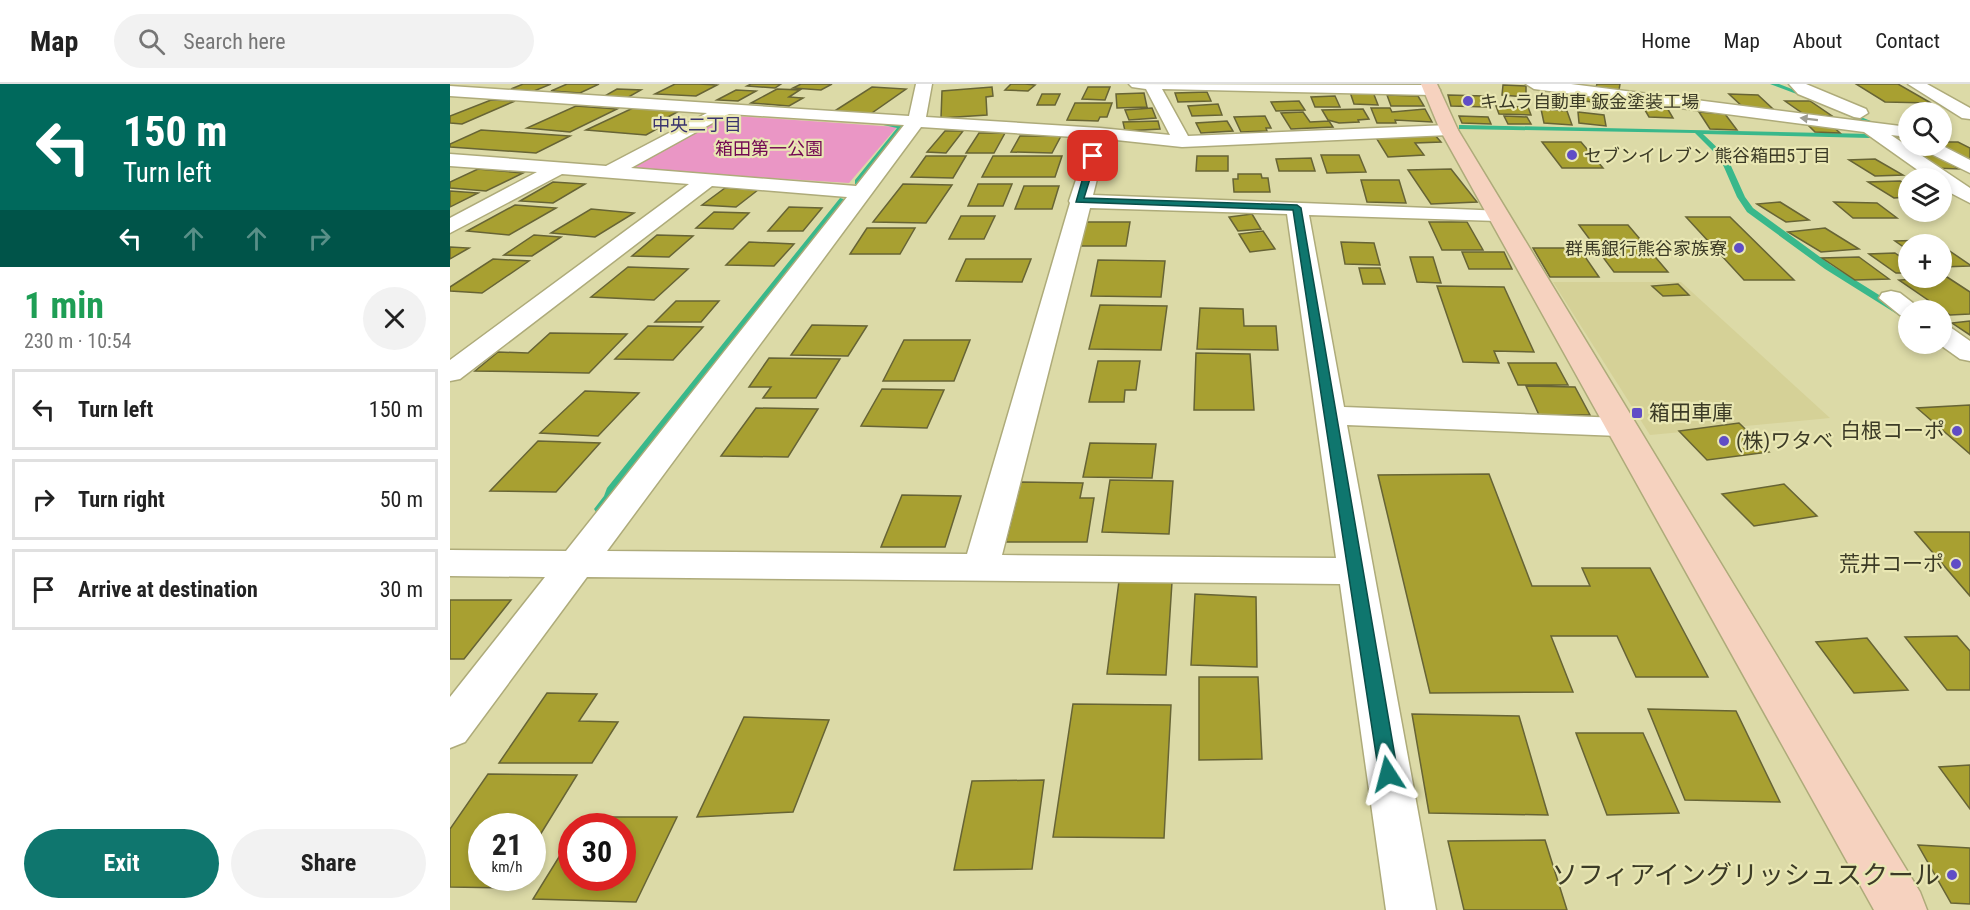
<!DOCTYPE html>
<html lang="en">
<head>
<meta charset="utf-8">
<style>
	:root { --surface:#fff; --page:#f2f2f2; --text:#222; --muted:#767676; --line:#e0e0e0; --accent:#0f766e }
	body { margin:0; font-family:"Roboto Condensed","Noto Sans JP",sans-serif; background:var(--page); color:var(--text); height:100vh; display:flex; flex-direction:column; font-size:22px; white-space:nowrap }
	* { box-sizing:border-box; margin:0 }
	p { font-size:20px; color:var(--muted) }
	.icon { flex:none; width:33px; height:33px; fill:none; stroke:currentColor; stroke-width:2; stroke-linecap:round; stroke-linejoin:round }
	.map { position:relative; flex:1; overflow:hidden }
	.panel { display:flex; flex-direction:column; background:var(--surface); width:450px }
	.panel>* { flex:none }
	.guide { background:#00695c; color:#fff; overflow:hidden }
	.tools { position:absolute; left:1448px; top:18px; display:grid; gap:12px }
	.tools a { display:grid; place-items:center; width:54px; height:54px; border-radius:50%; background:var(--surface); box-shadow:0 3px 9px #0003; font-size:30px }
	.speed { position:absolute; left:18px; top:729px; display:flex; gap:12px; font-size:30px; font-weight:700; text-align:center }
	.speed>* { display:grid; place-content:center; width:78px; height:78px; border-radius:50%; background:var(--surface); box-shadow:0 3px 9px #0003; line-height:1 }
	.speed small { font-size:15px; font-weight:400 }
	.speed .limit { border:9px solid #d22; background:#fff; color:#111 }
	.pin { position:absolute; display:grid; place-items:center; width:51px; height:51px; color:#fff; margin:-26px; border-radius:12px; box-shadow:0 3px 9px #0006 }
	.me { position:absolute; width:66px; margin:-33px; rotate:351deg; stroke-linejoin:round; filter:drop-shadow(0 0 4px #0008) }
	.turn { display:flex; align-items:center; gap:21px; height:126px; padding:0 24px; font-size:27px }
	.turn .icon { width:78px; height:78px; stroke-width:2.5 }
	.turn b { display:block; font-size:42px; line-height:51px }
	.lanes { display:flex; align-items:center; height:57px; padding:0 24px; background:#0003; justify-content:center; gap:30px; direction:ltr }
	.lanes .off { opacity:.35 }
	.round { display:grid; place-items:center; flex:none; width:63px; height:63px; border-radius:32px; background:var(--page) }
	.head { display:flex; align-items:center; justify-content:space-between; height:102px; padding:0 24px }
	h1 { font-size:36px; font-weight:700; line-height:45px; color:#1e9e55 }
	.button { display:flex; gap:12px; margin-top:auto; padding:12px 24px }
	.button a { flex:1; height:69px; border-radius:36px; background:var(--accent); color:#fff; font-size:24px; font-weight:700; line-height:69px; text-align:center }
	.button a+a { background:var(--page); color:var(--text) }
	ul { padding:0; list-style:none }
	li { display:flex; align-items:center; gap:18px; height:81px; margin:0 12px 9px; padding:0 12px; border:3px solid var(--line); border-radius:0px }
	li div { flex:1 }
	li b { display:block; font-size:22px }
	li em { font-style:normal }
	header { display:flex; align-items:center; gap:36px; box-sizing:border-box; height:84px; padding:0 30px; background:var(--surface); border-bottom:2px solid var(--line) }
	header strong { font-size:28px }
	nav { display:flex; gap:33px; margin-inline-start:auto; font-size:21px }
	.search { width:420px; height:54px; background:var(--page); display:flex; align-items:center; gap:15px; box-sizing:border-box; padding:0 21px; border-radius:33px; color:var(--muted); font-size:22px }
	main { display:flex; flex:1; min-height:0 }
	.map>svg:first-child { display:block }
</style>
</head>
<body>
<header>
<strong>Map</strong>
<div class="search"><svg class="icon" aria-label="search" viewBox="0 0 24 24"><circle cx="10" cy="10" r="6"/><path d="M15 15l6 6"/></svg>Search here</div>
<nav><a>Home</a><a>Map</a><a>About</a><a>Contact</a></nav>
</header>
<main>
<section class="panel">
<div class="guide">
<div class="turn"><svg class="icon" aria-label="left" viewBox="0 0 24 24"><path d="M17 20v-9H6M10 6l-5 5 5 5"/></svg><div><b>150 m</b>Turn left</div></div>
<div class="lanes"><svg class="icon" aria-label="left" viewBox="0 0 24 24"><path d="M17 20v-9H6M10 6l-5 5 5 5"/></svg><svg class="icon off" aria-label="ahead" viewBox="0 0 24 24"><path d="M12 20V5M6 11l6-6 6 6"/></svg><svg class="icon off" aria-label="ahead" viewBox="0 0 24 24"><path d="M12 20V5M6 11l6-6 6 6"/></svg><svg class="icon off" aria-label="right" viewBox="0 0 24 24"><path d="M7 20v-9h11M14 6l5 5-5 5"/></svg></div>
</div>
<div class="head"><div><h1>1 min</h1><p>230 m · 10:54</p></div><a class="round"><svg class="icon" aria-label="close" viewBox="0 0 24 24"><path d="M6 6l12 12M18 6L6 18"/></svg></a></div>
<ul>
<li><svg class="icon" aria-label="left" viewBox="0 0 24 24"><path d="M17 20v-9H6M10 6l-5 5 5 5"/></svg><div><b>Turn left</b></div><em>150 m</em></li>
<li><svg class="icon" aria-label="right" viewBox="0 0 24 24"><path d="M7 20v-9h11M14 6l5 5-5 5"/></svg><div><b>Turn right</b></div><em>50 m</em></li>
<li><svg class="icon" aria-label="arrive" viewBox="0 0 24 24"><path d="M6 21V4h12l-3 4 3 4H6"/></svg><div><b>Arrive at destination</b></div><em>30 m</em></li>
</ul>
<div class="button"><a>Exit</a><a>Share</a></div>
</section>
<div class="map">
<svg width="1520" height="826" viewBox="0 0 1520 826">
	<rect width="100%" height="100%" fill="#dcdaa7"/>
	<path fill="#d5d197" d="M1103 198H1231L1380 334 1200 351Z"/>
	<path fill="#ea96c5" d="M272 31 447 43 399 99 177 85Z"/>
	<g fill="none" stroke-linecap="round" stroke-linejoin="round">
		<path fill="#39b88b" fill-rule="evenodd" d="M1320 0H1329L1365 14 1360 15Z
			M1391 25 1458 52V57L1389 28Z
			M429 38 450 39 455 44 411 100H405V96L447 44 429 40Z
			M1012 41 1423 50 1424 52 1420 54 1253 50 1277 73 1295 113 1303 124 1381 181 1458 229V237L1375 185 1297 128 1287 113 1270 74 1245 49 1009 45V41Z
			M390 114 397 116 169 408 166 416 156 428H146L144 425 154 412 157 404Z"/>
	</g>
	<path fill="#a8a031" stroke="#676435" stroke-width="1.5" d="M73 0H101L84 7 61 5Z
		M117 0H149L130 9 101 7Z
		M225 0H249L267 1 246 12 205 10Z
		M301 0H331L325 4 297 2Z
		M351 0H382L371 6 343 4Z
		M561 0H575L585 1 578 7 555 6Z
		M1147 0H1170L1169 6 1146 3Z
		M1406 0H1448L1481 19 1435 18Z
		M1053 1 1076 2V13L1052 11Z
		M422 3 456 5 419 31 383 28Z
		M542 3 543 12 536 13 537 31 491 34 492 7Z
		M638 3H660L655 16 632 15Z
		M167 5 191 6 175 15 151 14Z
		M327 5 350 6 339 13 353 14 339 22 301 19Z
		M286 6 306 7 288 17 267 16Z
		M757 8 761 17 728 18 725 9Z
		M900 8H923L928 21 904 20Z
		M1135 8 1166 11V21L1135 17Z
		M694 9 697 23 667 24 666 10Z
		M592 10H610L605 21H587Z
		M1279 10 1308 11 1323 25 1294 24Z
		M937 11 968 12 974 22H941Z
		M998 11 1034 12 1037 23 1001 22Z
		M885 12 890 23H865L861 13Z
		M41 16 65 17 12 40 0 39V32Z
		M849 17 855 26 826 27 821 18Z
		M1335 17H1360L1382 32 1355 31Z
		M625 19H662L657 33H650L648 37 617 36Z
		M768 20 772 31 742 32 738 22Z
		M1192 21 1216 22 1223 34 1199 33Z
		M126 22 167 25 120 48 77 44Z
		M1046 22 1078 23 1081 31 1049 30Z
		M183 24 229 27 203 41H214L196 51 136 46Z
		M702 24 706 34 679 36 675 26Z
		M921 24H940L942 28 975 25 982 38 945 36 946 39H927Z
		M913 25 919 35 908 36 909 38 889 39 878 36 872 26Z
		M1091 25 1117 27 1122 41 1094 39Z
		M853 28 860 38 879 37 883 43 841 45 831 29Z
		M1128 28 1154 31 1156 42 1129 39Z
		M1249 28 1275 30 1287 46 1260 45Z
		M815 32 821 44H816L817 47 791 48 784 33Z
		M1009 32 1038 33 1041 40 1012 39Z
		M1054 32 1077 33 1081 40H1058Z
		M708 37 710 45 675 47 673 38Z
		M777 37 783 47 751 49 746 39Z
		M1356 39 1380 40 1390 49 1365 48Z
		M31 46 120 52 86 69 0 63V60Z
		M495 47H513L496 69 477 68Z
		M529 49H555L544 69H516Z
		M984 50 991 58 965 59 974 71 938 73 925 52Z
		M570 52H611L602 69 561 68Z
		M1092 58H1131L1153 84H1112Z
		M1491 58H1508L1520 64V77L1491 61Z
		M1467 69 1485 70 1509 85 1484 84Z
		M871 71H909L916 88 877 89Z
		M476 72H516L503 94 461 93Z
		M543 72H612L605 93H532Z
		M747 72H778V87H746Z
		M861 74 865 87H829L826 75Z
		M1425 75 1453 91 1425 92 1399 76Z
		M28 85 73 89 36 107 0 104V98Z
		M1001 85 1027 118 981 120 958 86Z
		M788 90H811L812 94H818L820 108H784L783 95H788Z
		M911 96H949L956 119 917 118Z
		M1450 97 1458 101V113L1444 114 1418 98Z
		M103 98 135 100 103 119 70 117Z
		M453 100 502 101 476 139 423 138Z
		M528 100H562L553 122H518Z
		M574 102H609L602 125H565Z
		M275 104 308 106 286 123 252 121Z
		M0 107 28 109 0 123Z
		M1330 118 1359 136 1336 138 1307 120Z
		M1384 118 1427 119 1447 134H1403Z
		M65 121 106 124 59 151 17 147Z
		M339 123 372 124 353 147H318Z
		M141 125 184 129 145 153 101 149Z
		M264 128 299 129 283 145 246 144Z
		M802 130 811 145 788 147 779 133Z
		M511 132H545L534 155H499Z
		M1236 133H1280L1344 196H1294Z
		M633 138H680L676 162H628Z
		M979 138H1017L1033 166H992Z
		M1129 141H1178L1218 188H1164Z
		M417 144H465L450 170H400Z
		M1375 144 1409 165 1371 168 1338 148Z
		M813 147 825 165 800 168 789 150Z
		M84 151 111 153 82 172 54 171Z
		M207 151 243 152 219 173 182 172Z
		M1483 156 1490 160H1458V166L1445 157Z
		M299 158 344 160 324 182 276 181Z
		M891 158 924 159 930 181 895 180Z
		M1491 161 1520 181V182L1491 183Z
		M0 163 19 164 0 175Z
		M1083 164H1129L1149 193H1100Z
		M1012 168H1054L1062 185H1019Z
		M1445 169 1458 178V189H1446L1419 170Z
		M960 173H983L991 199 967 198Z
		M1409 173 1439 195 1405 196 1372 174Z
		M43 175 79 177 32 209 0 207V203Z
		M516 175H581L572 198 506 197Z
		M648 176 715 177 711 213 641 212Z
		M178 183 238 185 204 216 141 213Z
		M909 184H930L935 200H913Z
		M1497 193 1520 208V230L1500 231 1449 196Z
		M1228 200 1239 211 1213 212 1202 202Z
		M987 202 1054 203 1084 268 1044 267 1049 279 1013 278Z
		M226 217H269L251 238H205Z
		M650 221 717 222 711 266 639 265Z
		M750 224 793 225 794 242H826L828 266 747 265Z
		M1520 237V251L1502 239Z
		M362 241 417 242 398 272 341 271Z
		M198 242 253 243 223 276 165 275Z
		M100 249 177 250 139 289 25 287 48 268 78 269Z
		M454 256H520L504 297H433Z
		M746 269 800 270 804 326H744Z
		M319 274 390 275 366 314H313L321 303H299Z
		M648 277H690L686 306H675L674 318H639Z
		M1058 279H1106L1118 301H1068Z
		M1076 302 1125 303 1140 331H1089Z
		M432 305 494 306 477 344 411 342Z
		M135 307 189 309 148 352 90 349Z
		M1520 321V370L1467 324Z
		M306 324 368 325 338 373 271 372Z
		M1289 339 1319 368 1257 376 1229 347Z
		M88 357 150 359 106 408 40 407Z
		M640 359 706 360 702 394 633 393Z
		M1039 390 1082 502H1140L1132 484H1200L1258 593H1186L1167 552H1101L1123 608 980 609 928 391Z
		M660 396 723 397 719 450 652 448Z
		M571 398 633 399 630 414H644L637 458H556Z
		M1334 400 1367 432 1304 442 1272 410Z
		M452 411 511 412 495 463H431Z
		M1465 448H1520V512Z
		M669 497 722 498 716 591 657 590Z
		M745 510 806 513 807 583 741 581Z
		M0 516H61L14 575H0Z
		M1507 552 1520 567V606H1497L1455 553Z
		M1417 554 1458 606 1404 609 1366 558Z
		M749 593H808L812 675 749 676Z
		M97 609 147 610 129 637 168 638 142 679H49Z
		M623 620 721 621 714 754 603 753Z
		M1198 625 1286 627 1330 718 1235 716Z
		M962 630 1069 632 1098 731 979 729Z
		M294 633 379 636 343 728 247 733Z
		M1126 649H1193L1229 729 1157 731Z
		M1520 681V725L1489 683Z
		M38 690 127 691 82 764V742H32V794H65L59 804 0 803V745Z
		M594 696 582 785 504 786 522 697Z
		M133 733H227L186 818 83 815 122 752V794H172V742H127Z
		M1095 756 1117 826H1014L998 757Z
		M1468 761 1520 764V820L1501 819Z"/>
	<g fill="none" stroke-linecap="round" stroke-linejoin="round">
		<g stroke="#aeab7a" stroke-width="3">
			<path id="street" d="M466 0H482L476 33 650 44 720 51 696 5 682 3 679 0 982 1 990 6 982 11 712 5 738 52 999 41 1008 46 999 51 732 63 657 55 643 111 1055 127 1059 131 1055 135 1048 137 859 131 894 323 1170 334 1181 337 1185 343 1181 349 1170 352 897 341 986 826H936L890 500 137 493 15 658 0 664V613L95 493 0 492V466L116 467 397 113 262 102 10 295 0 297V276L239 100 112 90 0 149V134L87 88 0 82V70L156 82 257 29 0 12V2L459 32ZM279 30 454 41 406 102 181 84ZM471 43 640 54 619 117 620 119 517 470 157 467ZM640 124 837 130 886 474 552 471Z
				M1076 0H1121L1458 43V53L1441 51 1520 104V119L1491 104V94H1479L1414 48 1084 5Z
				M1339 0H1356L1416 25 1418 29 1410 34 1404 33 1348 10Z
				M1458 0H1477L1520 24V35L1512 34Z
				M1491 61 1520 76V89L1473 66 1470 62Z
				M1441 207 1450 209 1472 226H1458V233L1450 231 1429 214 1432 209Z
				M1491 241 1500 243 1520 257V277L1510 275 1489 260H1491Z"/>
		</g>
		<g stroke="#aeab7a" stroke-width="3">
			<path id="secondary" d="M971 0H987L1008 46 1470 808 1477 826H1424L990 46Z"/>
		</g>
		<use href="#street" fill="#fff" fill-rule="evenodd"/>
		<use href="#secondary" fill="#f6d2bf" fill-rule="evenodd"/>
	</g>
	<defs><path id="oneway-solid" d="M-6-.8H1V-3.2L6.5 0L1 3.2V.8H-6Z" transform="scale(1.5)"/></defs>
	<use fill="#9e9d92" href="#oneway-solid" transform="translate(1359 35) rotate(-173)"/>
	<path fill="#0f766e" stroke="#0a4d48" stroke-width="1.5" d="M643 69 647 72 634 114 847 121 851 124 948 690 945 696 938 699 932 696 929 690 843 126 626 118 639 72Z"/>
	<g fill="#604dc6" stroke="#e9e7b3" stroke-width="2">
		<circle cx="1018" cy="17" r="6"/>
		<circle cx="1122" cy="71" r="6"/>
		<circle cx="1289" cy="164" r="6"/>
		<rect x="1181" y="323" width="12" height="12" rx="3"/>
		<circle cx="1507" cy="347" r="6"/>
		<circle cx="1274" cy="357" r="6"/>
		<circle cx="1506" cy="480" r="6"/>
		<circle cx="1502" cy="791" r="6"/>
	</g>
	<g text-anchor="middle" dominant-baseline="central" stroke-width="4.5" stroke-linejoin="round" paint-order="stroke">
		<g font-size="18" fill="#3c3b26" stroke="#e9e7b3" text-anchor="start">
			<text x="1030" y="17">キムラ自動車 鈑金塗装工場</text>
			<text x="1134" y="71">セブンイレブン 熊谷箱田5丁目</text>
			<text x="1277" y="164" text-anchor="end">群馬銀行熊谷家族寮</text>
		</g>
		<g font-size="18" fill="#3a346f" stroke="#e9e7b3">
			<text x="247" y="40">中央二丁目</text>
		</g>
		<g font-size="18" fill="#730852" stroke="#e9e7b3">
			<text x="319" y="64">箱田第一公園</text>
		</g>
		<g font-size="21" fill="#3c3b26" stroke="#e9e7b3" text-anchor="start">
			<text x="1199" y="329">箱田車庫</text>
			<text x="1495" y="347" text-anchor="end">白根コーポ</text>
			<text x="1286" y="357">(株)ワタベ</text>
			<text x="1494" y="480" text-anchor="end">荒井コーポ</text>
		</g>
		<g font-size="26" fill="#3c3b26" stroke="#e9e7b3" text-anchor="end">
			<text x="1490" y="791">ソフィアイングリッシュスクール</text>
		</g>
	</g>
</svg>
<div class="tools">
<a><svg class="icon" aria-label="search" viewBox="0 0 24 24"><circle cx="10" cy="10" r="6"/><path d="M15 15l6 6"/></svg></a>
<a><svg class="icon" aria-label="layers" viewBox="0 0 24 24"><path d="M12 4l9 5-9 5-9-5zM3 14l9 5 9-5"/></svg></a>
<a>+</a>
<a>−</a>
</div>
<div class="speed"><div>21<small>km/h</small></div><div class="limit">30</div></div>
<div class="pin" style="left:643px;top:72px;background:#d93025"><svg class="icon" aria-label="arrive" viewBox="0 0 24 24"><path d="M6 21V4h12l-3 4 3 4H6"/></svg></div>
<svg class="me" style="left:938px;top:690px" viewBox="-20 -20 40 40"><path d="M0-17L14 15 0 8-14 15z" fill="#0f766e" stroke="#fff" stroke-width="4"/></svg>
</div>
</main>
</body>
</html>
